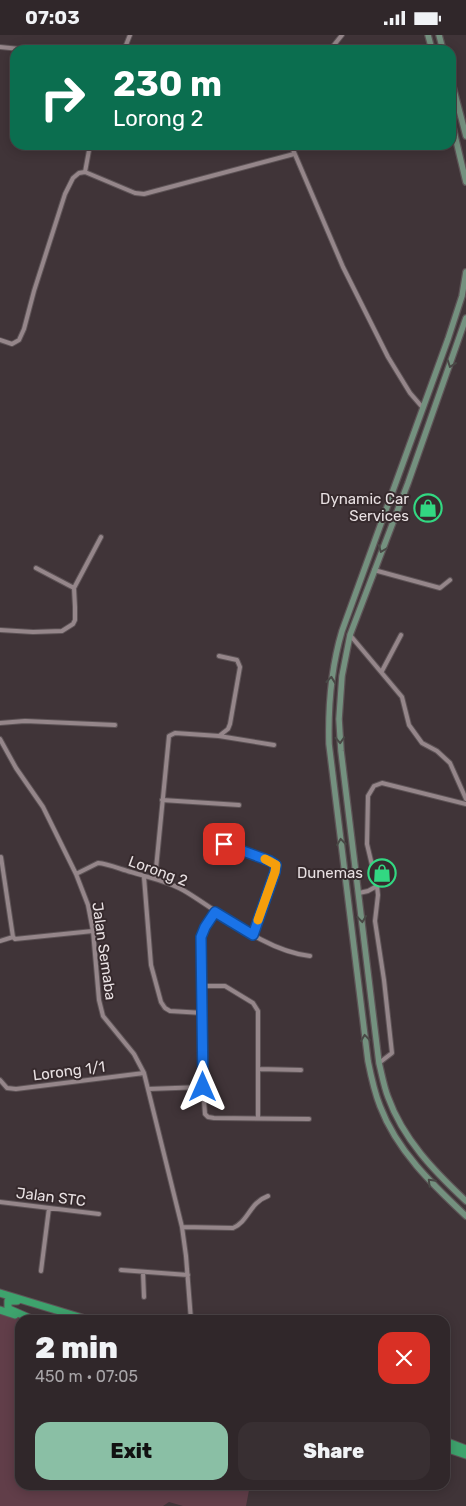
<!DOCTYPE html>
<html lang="en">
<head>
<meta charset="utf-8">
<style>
	:root { --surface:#30272a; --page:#382f32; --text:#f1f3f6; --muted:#a8a5a8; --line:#4b4447; --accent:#8abfa5 }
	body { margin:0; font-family:Rubik,sans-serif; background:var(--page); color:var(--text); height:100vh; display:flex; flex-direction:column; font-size:19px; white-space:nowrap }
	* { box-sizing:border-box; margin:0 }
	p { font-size:16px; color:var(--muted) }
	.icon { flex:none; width:28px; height:28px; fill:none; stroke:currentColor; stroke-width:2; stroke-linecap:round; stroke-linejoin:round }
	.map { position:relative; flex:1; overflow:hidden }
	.drawer { position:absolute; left:15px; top:1280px; width:435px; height:175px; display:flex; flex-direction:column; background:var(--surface); border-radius:15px; box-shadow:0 2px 12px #0003,0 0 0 1px var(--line) }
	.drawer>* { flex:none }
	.top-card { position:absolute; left:10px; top:10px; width:446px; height:105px; border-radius:15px; box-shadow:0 2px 12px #0003,0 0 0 1px var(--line); background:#0b6e4f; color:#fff; overflow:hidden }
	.pin { position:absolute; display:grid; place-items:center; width:42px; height:42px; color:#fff; margin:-21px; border-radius:10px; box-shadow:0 2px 8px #0006 }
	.me { position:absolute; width:55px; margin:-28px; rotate:0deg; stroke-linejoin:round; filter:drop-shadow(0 0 4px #0008) }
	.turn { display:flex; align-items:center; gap:18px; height:105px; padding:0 20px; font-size:22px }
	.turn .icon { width:65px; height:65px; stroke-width:2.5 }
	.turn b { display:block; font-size:35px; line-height:42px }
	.round { display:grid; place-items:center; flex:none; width:52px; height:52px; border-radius:15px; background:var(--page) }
	.summary { display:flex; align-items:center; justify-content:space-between; height:85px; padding:0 20px }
	h1 { font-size:30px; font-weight:800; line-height:38px }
	.primary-button { display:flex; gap:10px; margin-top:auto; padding:10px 20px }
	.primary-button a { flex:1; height:58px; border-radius:15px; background:var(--accent); color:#111; font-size:20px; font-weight:800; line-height:58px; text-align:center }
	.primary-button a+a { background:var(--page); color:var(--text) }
	.status { display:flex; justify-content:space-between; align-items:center; height:35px; padding:0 25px; background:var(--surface); direction:ltr }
	.status svg { height:14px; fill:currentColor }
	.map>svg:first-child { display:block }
</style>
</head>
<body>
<div class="status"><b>07:03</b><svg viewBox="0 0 49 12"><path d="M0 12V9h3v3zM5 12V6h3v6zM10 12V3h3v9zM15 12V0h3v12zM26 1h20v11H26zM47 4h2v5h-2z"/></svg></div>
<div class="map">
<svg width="466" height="1471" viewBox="0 0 466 1471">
	<rect width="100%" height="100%" fill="#403438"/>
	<path fill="#613e49" d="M0 1277 25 1285H20V1450H250L246 1471H183L169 1467 163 1471H0Z"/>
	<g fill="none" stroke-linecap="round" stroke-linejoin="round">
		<g stroke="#5d5356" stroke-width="6">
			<path id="minor" d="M0 12 30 15
				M124 15 130 0
				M330 15 342 0
				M291 110 343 232 388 322 410 358 423 373
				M85 137 90 110
				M0 305 12 309 19 305 24 294 34 256 65 159 73 143 79 138 85 137 135 158 144 159 294 119
				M36 533 74 553
				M374 535 440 553 450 545
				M0 595 33 597 62 596 73 589 75 585V572L74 553 101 502
				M350 600 402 662 409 690 422 708 437 716 450 728 466 764
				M382 636 401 600
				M0 688 25 686 115 690
				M219 701 228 694 230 689 240 632 237 625 219 621
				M0 704 16 733 43 772 76 839 88 870 93 896 99 965 103 981 134 1019 144 1038 182 1192 186 1221 191 1285
				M162 765 239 770
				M224 809 270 826 276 830 275 837 253 899
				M1 822 13 902 15 904 93 896
				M76 839 98 828C109 829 120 834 131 837 150 843 171 847 188 858 225 881 266 916 310 921
				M144 842 151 930 161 967 165 973 170 976 203 978
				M155 844 169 701 175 698 219 701 274 710
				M359 858 368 856 377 851
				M215 877 205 892 201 902 203 1052 205 1079 208 1082 214 1083 309 1084
				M0 906 13 902
				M202 951H225L253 968 258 976V1082
				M379 1028 392 1018 384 945 375 886 378 860 377 851 367 809 368 761 374 751 382 748 466 769
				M258 1034 301 1035
				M0 1045 7 1053 16 1054 144 1038
				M148 1054 203 1052
				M0 1167 99 1179
				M182 1192 233 1193C249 1186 249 1168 268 1161
				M121 1235 188 1240
				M41 1236 49 1173
				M143 1237 144 1262"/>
		</g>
		<g stroke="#5d5356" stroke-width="8">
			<path id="secondary" d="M428 0 432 15
				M439 0 443 15
				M451 44 466 101
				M451 84 466 147
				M466 237 462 261 448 304 342 596C331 633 328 670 329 709L368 1026C371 1041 374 1056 380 1071 397 1116 432 1149 466 1181
				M466 283 408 448 350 600 342 641 339 684 341 716 379 1028C382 1040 384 1052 388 1062 403 1104 434 1136 466 1166"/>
		</g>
		<g stroke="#5d5356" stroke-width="9">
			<path id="trunk" d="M0 1258 89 1285
				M17 1266H8V1272L9 1274 34 1285
				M0 1275 15 1280
				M445 1406 466 1414
				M445 1413 466 1420"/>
		</g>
		<use href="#minor" stroke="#95868a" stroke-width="4"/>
		<use href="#secondary" stroke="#74917f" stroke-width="5.5"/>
		<use href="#trunk" stroke="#3ea36d" stroke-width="7"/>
	</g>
	<defs><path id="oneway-chevron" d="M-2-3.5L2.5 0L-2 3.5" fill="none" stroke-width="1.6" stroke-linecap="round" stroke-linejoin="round" transform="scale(1.25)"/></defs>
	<g stroke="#494946">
		<use href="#oneway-chevron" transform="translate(451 329) rotate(110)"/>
		<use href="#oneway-chevron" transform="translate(382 514) rotate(111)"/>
		<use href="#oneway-chevron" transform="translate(331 645) rotate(-84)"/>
		<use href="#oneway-chevron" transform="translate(340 705) rotate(87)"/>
		<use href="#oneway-chevron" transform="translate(341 807) rotate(-97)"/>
		<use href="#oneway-chevron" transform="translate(362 884) rotate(83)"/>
		<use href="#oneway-chevron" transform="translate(365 1003) rotate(-97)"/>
		<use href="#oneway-chevron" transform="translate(431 1147) rotate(-135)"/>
	</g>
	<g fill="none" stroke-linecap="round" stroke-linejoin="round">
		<g stroke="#114b97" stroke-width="12">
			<path id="route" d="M203 1052 201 902 205 892 215 877 253 900 275 837 276 830 270 826 224 809"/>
		</g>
		<use href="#route" stroke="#1a73e8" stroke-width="9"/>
		<path stroke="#f59e0b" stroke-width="9" d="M258 885 275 837 276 830 265 824"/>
	</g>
	<defs>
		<g id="shop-ring" transform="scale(1.4375)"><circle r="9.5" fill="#362a2d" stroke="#32d882" stroke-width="1.5"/><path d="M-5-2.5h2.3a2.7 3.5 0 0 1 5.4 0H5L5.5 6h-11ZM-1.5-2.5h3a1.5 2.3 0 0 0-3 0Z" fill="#32d882"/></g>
	</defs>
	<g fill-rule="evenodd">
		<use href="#shop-ring" x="428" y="473"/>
		<use href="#shop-ring" x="382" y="838"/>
	</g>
	<g text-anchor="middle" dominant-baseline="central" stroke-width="4" stroke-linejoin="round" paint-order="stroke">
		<g font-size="15" fill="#e8e0e2" stroke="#362a2d" text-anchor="end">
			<text x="409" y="464">Dynamic Car<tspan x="409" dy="17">Services</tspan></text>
			<text x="363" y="838">Dunemas</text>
		</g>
		<g font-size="15" fill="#e8e0e2" stroke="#362a2d">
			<text transform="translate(158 836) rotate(20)">Lorong 2</text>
			<text transform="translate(104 916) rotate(82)">Jalan Semaba</text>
			<text transform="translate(69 1036) rotate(-7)">Lorong 1/1</text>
			<text transform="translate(51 1162) rotate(7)">Jalan STC</text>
		</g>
	</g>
</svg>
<div class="pin" style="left:224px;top:809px;background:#d93025"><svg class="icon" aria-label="arrive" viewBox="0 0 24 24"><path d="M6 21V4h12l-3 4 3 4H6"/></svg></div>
<svg class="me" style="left:203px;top:1052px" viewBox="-20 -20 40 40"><path d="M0-17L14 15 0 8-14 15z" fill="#1a73e8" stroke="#fff" stroke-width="4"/></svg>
<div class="top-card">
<div class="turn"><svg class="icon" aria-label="right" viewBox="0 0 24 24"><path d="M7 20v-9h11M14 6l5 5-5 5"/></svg><div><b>230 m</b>Lorong 2</div></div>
</div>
<section class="drawer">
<div class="summary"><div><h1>2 min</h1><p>450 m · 07:05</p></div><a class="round" style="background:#d93025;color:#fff"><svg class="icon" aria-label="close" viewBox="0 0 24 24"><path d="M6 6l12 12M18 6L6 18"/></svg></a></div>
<div class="primary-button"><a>Exit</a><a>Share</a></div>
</section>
</div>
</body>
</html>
